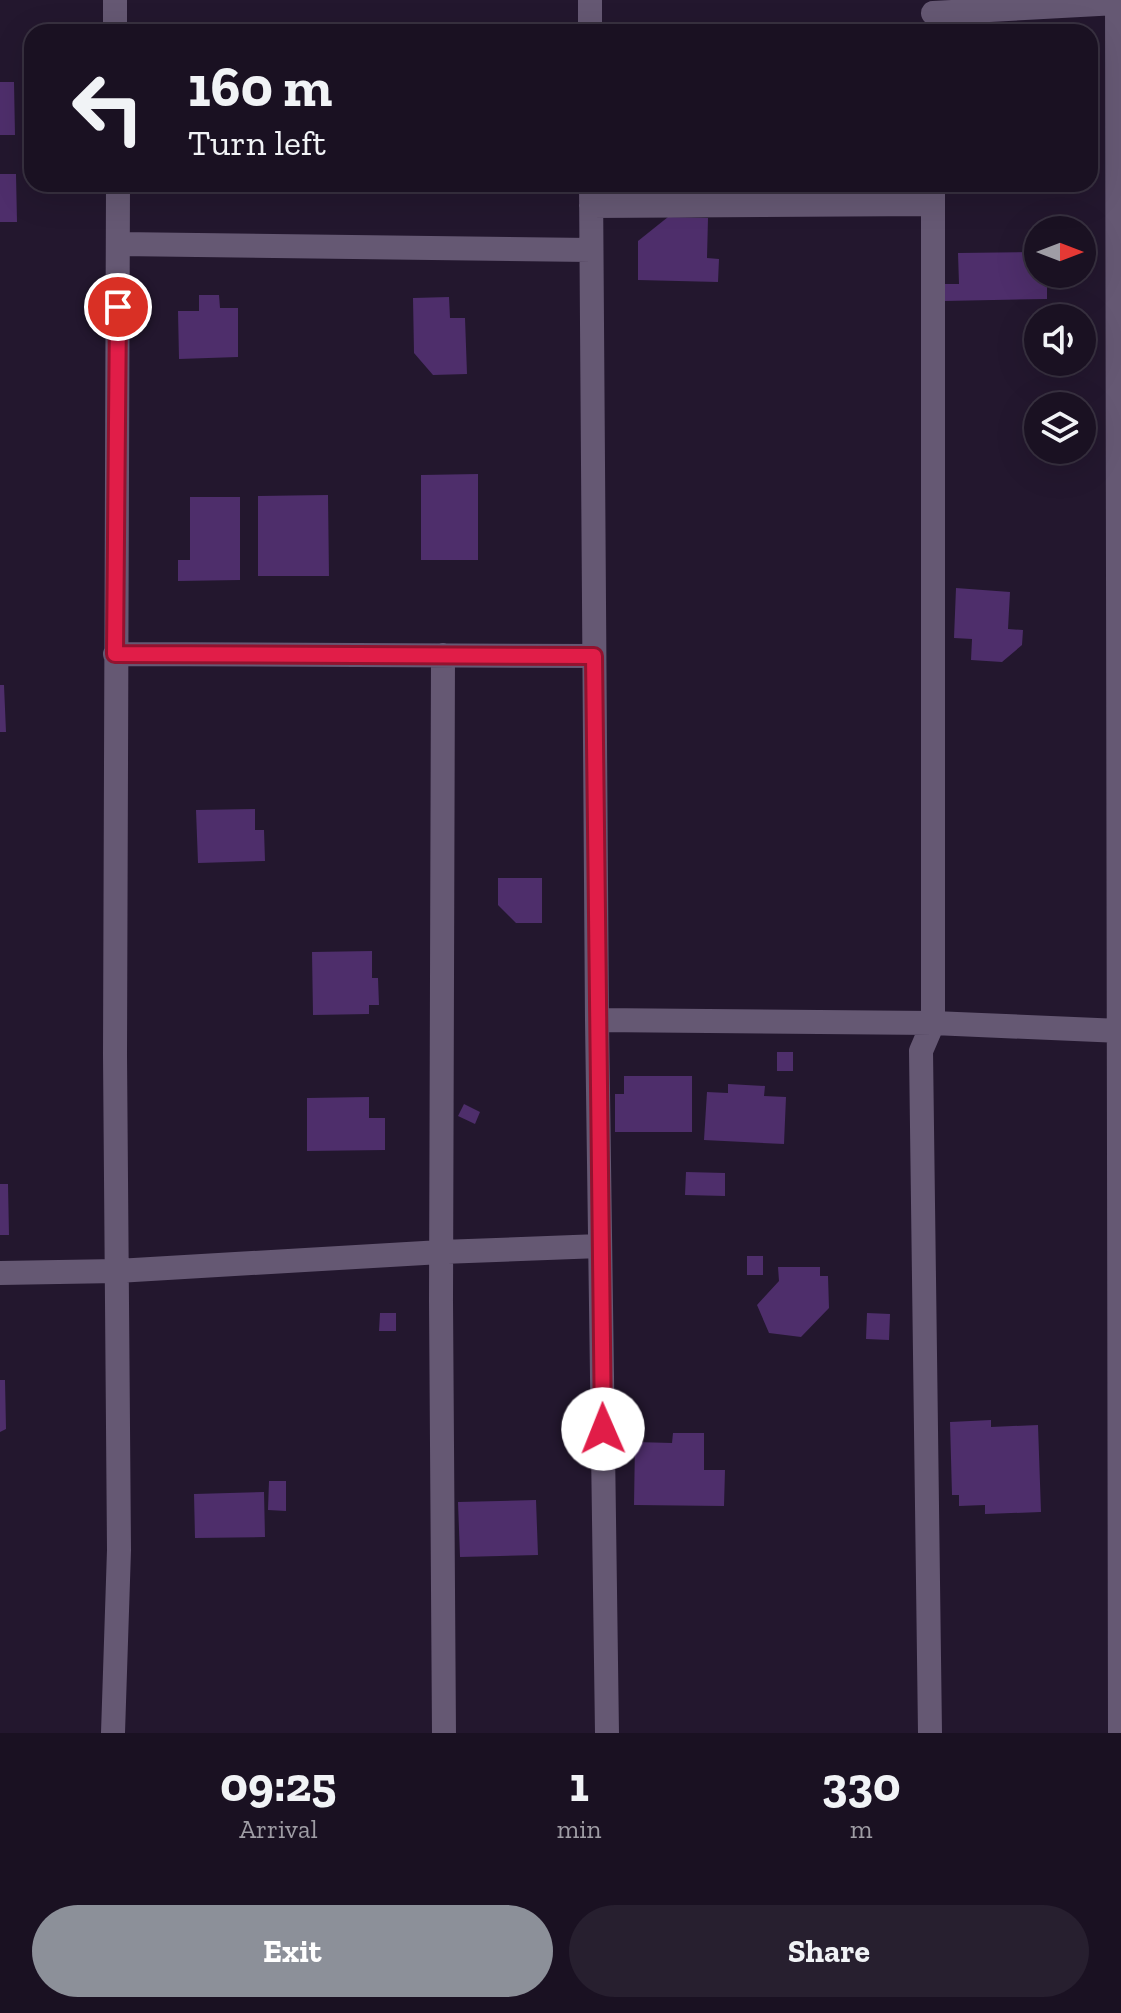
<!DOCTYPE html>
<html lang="en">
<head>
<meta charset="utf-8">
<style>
	:root { --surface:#1a1122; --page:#271f2f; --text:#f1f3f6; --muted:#9f9da5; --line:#383140; --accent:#8c9099 }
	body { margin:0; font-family:"Zilla Slab",serif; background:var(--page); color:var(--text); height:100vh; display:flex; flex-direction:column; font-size:30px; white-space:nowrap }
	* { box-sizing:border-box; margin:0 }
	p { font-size:26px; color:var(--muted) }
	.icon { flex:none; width:44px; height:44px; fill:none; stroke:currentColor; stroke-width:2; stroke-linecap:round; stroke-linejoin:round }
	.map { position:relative; height:1733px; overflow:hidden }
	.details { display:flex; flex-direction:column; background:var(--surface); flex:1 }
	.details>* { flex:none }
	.hud { position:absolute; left:24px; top:24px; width:1074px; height:168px; border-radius:24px; box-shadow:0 8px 32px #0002,0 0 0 2px var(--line); background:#1a1122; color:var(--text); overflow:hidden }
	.needle { width:52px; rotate:90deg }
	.controls { position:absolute; left:1024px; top:216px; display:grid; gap:16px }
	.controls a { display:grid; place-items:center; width:72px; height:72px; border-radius:50%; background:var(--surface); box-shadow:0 8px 32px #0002,0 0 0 2px var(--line); font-size:40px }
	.pin { position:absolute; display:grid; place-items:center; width:68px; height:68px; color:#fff; margin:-34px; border:4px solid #fff; border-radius:50%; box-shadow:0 2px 8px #0007 }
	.me { position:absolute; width:88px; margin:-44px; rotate:359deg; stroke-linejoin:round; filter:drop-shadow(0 0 6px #0008) }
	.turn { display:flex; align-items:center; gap:28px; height:168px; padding:0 32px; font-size:36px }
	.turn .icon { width:104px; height:104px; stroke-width:2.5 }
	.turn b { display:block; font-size:56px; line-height:68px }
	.eta { display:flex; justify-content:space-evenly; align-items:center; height:136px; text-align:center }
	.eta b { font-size:48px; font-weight:700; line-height:56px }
	.primary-button { display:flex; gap:16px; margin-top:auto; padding:16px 32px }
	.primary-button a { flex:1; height:92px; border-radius:48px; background:var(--accent); color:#fff; font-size:32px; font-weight:700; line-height:92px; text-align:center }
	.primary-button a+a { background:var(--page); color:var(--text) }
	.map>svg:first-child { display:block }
</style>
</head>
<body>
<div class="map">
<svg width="1121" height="1733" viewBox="0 0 1121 1733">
	<rect width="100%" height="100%" fill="#23172e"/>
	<path fill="#4e2e6b" d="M0 82H14L15 135H0Z
		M0 174H16L17 222H0Z
		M668 217 708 218 707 258 719 259 718 282 638 280V241Z
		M1038 252V274H1047V299L944 301V284H959L958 253Z
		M199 295H219L220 308H238V357L179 359 178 311H199Z
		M449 297 450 318H465L467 374 433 375 414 353 413 298Z
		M478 474V560H421V475Z
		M328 495 329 576H258V496Z
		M190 497H240V580L178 581V560H190Z
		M956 588 1010 592 1008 629 1023 630 1022 645 1002 662 971 660 972 639 954 638Z
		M0 685H4L6 732H0Z
		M255 809V830H264L265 861 198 863 196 810Z
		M498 878H542V923H516L498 905Z
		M372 951V978H378L379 1005H369V1014L313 1015 312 952Z
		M777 1052H793V1071H777Z
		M624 1076H692V1132H615V1094H624Z
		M728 1084 765 1086 764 1096 786 1097 784 1144 704 1140 707 1092 728 1093Z
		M369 1097V1118H385V1150L307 1151V1098Z
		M464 1104 480 1112 475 1124 458 1116Z
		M686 1172 725 1173V1196L685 1195Z
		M0 1184H8L9 1235H0Z
		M747 1256H763V1275H747Z
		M778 1267H820V1276H828L829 1308 801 1337 769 1333 757 1305 779 1281Z
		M380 1313H396V1331H379Z
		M867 1313 890 1314 889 1340 866 1339Z
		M0 1380H5L6 1429 0 1432Z
		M991 1420V1427L1038 1425 1041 1512 985 1514V1505L959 1506V1495H952L950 1422Z
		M673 1433H704V1470H725L724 1506 634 1505 635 1442 672 1443Z
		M269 1481H286V1511L268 1510Z
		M264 1492 265 1537 195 1538 194 1494Z
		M536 1500 538 1555 460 1557 458 1502Z"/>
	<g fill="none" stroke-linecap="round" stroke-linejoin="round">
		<path stroke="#655873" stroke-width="24" d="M115 0V32
			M590 0V32
			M1117 0 1120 1733
			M933 13 1117 3
			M591 184 597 1020 607 1733
			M591 206 933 204
			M119 244 591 250
			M115 654 594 656
			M443 655 441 1301 444 1733
			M597 1020 933 1023 1121 1031
			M0 1273 117 1271 441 1252 600 1246
			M113 1733 119 1550 115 1055 118 184
			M930 1733 921 1051 933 1023V184"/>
	</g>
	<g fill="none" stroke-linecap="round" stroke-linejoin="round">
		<g stroke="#92132f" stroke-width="20">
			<path id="route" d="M118 307 115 654 594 656 603 1429"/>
		</g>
		<use href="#route" stroke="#e11d48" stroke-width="14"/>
	</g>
</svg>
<div class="controls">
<a><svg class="needle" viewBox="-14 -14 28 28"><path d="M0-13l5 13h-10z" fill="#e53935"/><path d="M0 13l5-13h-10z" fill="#9f9da5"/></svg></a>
<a><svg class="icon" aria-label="sound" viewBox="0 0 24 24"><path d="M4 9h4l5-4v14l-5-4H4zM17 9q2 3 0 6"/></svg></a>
<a><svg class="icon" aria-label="layers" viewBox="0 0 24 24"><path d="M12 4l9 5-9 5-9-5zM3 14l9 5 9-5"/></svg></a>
</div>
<div class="pin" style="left:118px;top:307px;background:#d93025"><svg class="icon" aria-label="arrive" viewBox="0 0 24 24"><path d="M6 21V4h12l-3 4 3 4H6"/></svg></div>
<svg class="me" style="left:603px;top:1429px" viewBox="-20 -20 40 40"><circle r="19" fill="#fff"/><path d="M0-13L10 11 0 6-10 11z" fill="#e11d48"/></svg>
<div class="hud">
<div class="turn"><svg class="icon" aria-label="left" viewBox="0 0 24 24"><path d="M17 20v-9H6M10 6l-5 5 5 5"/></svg><div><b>160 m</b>Turn left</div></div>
</div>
</div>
<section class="details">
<div class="eta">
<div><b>09:25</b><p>Arrival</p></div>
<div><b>1</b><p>min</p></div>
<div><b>330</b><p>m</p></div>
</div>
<div class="primary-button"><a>Exit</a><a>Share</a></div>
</section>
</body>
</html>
